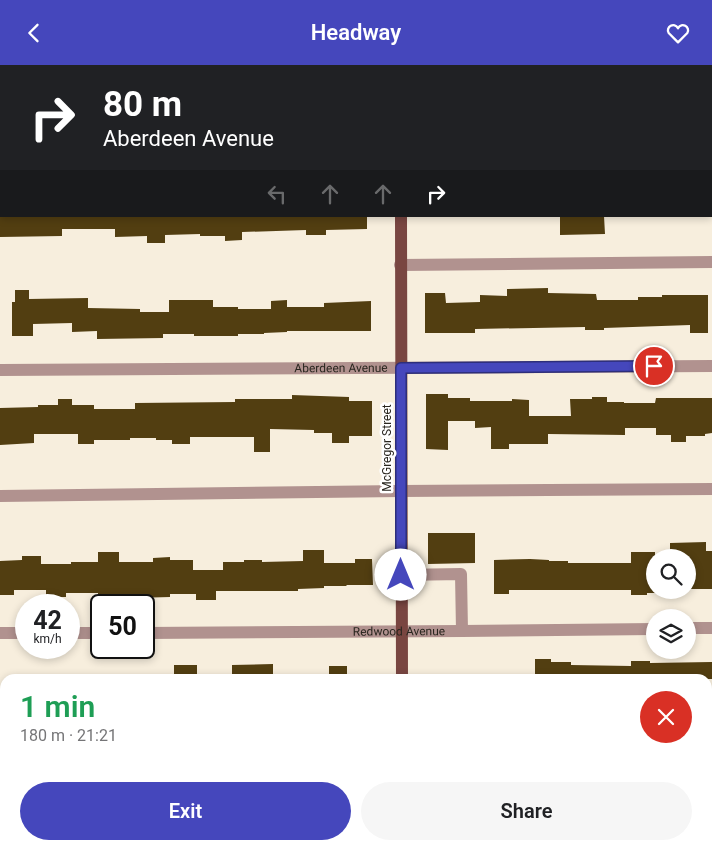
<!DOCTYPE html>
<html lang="en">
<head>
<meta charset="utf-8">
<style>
	:root { --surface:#fff; --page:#f6f6f6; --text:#202124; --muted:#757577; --accent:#4547bc }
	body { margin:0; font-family:Roboto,sans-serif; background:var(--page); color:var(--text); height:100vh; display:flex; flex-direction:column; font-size:19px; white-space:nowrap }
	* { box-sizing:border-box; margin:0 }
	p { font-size:16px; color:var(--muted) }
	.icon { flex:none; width:28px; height:28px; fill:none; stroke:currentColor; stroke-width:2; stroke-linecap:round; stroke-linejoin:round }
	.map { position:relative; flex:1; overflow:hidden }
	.panel { position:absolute; left:0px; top:609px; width:712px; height:176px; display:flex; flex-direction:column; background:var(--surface); border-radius:15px 15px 0 0; box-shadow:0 2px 8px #0003 }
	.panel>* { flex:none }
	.hud { position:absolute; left:0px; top:0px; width:712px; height:152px; box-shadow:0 2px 8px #0003; background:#202124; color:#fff; overflow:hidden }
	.fabs { position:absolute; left:646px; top:484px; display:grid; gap:10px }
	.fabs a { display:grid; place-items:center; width:50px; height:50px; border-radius:50%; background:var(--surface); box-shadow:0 2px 8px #0003; font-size:25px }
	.speed { position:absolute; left:15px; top:529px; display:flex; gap:10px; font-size:25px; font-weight:700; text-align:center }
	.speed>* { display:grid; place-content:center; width:65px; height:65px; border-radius:50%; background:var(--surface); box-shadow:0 2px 8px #0003; line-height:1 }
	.speed small { font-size:12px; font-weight:400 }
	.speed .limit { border:2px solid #111; border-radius:8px; background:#fff; color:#111 }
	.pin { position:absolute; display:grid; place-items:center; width:42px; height:42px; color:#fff; margin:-21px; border:2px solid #fff; border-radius:50%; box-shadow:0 1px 5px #0007 }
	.me { position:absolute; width:55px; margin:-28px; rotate:0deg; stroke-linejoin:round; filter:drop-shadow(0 0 4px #0008) }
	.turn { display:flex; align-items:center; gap:18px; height:105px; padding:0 20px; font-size:22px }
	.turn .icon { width:65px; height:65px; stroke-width:2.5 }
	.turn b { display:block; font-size:35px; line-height:42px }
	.lanes { display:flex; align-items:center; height:48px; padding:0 20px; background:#0003; justify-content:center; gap:25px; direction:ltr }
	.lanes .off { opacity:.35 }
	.round { display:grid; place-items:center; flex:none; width:52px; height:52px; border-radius:26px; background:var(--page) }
	.head { display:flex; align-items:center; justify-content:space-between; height:85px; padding:0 20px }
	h1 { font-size:30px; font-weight:600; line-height:38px; color:#1e9e55 }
	.cta { display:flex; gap:10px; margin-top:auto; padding:10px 20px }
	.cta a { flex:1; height:58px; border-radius:30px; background:var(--accent); color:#fff; font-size:20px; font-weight:600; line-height:58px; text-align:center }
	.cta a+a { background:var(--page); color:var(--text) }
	header { display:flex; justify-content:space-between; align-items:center; height:65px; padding:0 20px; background:var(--accent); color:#fff; font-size:22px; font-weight:600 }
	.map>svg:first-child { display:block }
</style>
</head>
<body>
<header><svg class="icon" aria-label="back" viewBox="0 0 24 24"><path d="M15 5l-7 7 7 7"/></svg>Headway<svg class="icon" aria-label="heart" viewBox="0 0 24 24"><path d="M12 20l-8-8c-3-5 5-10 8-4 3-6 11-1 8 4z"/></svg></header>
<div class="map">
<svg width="712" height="784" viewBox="0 0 712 784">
	<rect width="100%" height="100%" fill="#f7eedd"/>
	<path fill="#ede1ca" d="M422 0H712V67L711 1H422Z"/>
	<path fill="#523e11" d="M0 151H367V164L326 165V170H306V165L242 167V175L225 176V171H200V169L165 170V178H147V171L115 172V164H62V171L0 172Z
		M560 151H604L605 169 560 170Z
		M548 223V228L596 229 597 235H638V232H662V230H708V268H690V260L604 263V265H585V262L475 264V268H425V228H445L446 238 480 237V230L507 231V224Z
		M15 225H29V234L88 233V243L140 244V247H169V235H213V242H238V244H271V236L287 235V242H324V238L371 236V266H287V267L264 268V269H238V271H194V269H163V273L97 274V266L72 267V258L33 259V271H12V237H15Z
		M426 329H448V333H470V336H512V334L529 335V351H571L570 334H592V332H607V337H624V338H655L656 333H712V368L705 369V371H686V377H671V370H656V363H625V370L548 369V379H509V384H491V362L475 363V356H448V385L426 384Z
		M292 330 349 332V336H372V371H349V378H332V368H314V365L270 364V387H254V372H190V379H172V375H156V373H130V375H94V379H78V369H34V378L0 380V343L38 342V340H58V334H72V340H94V344H135V338L235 337V334H292Z
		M428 468H475V498L428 499Z
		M706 477V486H712V524H688V492H670V478Z
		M303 485H324V498H355V494H372L373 520H346L347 521H324V523L298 524V526H216V535H196V529H170V532L98 534V528H66V532H46V525H14V530H0V496L22 495V491H41V499H71V497H98V487H119V497H153V493L170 492V495H193V505H223V497H244V495H262V497L303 496Z
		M631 487H655V528H647V530H631V525H509V529H494V495L530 494 549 495V496H568V498H631Z
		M535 594H551V597H571V600L631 601V596H650V598L712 597V614H535Z
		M273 599V614H232V600Z
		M174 600H197V614H174Z
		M329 601H347V614H329Z"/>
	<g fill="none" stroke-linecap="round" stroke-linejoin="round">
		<g stroke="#b1928f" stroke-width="12">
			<path d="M711 92H712"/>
			<path d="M0 97H1"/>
			<path d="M400 200 712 197"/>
			<path id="s1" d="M0 305 712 301"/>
			<path d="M0 431 401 426 712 424"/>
			<path d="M401 510 461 509 462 566"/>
			<path d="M688 563H712"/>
			<path d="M0 568H26"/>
			<path d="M69 568H101"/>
			<path id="s2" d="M144 568 462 566 655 564"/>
			<path d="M708 666H712"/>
			<path d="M0 673H5"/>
			<path d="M708 771H712"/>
			<path d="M0 777H5"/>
		</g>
		<path stroke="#794641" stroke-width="12" d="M399 0 400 1
			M401 151 402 614
			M404 780V784"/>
	</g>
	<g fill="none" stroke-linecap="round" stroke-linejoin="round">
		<g stroke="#2d2e7a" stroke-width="12">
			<path id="route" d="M401 510V303L654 301"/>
		</g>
		<use href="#route" stroke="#4547bc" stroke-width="9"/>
	</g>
	<g text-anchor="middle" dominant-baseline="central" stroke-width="5" stroke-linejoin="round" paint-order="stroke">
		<g font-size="12" fill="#29261f" stroke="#fff">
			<text stroke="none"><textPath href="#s1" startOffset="341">Aberdeen Avenue</textPath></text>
			<text transform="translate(387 383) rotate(-90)">McGregor Street</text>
			<text stroke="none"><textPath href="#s2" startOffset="255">Redwood Avenue</textPath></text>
		</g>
	</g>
</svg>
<div class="fabs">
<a><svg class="icon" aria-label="search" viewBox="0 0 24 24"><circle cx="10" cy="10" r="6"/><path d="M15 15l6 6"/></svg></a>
<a><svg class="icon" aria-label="layers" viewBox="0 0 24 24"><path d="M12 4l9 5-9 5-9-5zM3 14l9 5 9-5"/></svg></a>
</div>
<div class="speed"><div>42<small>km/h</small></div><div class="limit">50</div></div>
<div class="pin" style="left:654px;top:301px;background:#d93025"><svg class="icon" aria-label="arrive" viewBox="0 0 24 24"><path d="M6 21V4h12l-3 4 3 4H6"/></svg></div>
<svg class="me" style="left:401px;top:510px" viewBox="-20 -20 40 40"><circle r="19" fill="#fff"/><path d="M0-13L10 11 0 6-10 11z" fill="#4547bc"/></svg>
<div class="hud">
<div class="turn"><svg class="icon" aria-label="right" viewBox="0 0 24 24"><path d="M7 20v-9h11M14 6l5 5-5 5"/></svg><div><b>80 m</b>Aberdeen Avenue</div></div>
<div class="lanes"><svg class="icon off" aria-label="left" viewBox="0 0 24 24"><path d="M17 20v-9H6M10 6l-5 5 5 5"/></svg><svg class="icon off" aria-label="ahead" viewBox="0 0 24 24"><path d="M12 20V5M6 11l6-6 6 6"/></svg><svg class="icon off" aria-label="ahead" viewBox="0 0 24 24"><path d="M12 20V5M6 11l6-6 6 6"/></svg><svg class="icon" aria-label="right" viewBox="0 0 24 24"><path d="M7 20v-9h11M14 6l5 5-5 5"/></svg></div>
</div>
<section class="panel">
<div class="head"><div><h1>1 min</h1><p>180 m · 21:21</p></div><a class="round" style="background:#d93025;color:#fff"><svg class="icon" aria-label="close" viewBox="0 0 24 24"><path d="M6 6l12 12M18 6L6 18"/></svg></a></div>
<div class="cta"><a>Exit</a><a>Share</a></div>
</section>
</div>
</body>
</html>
